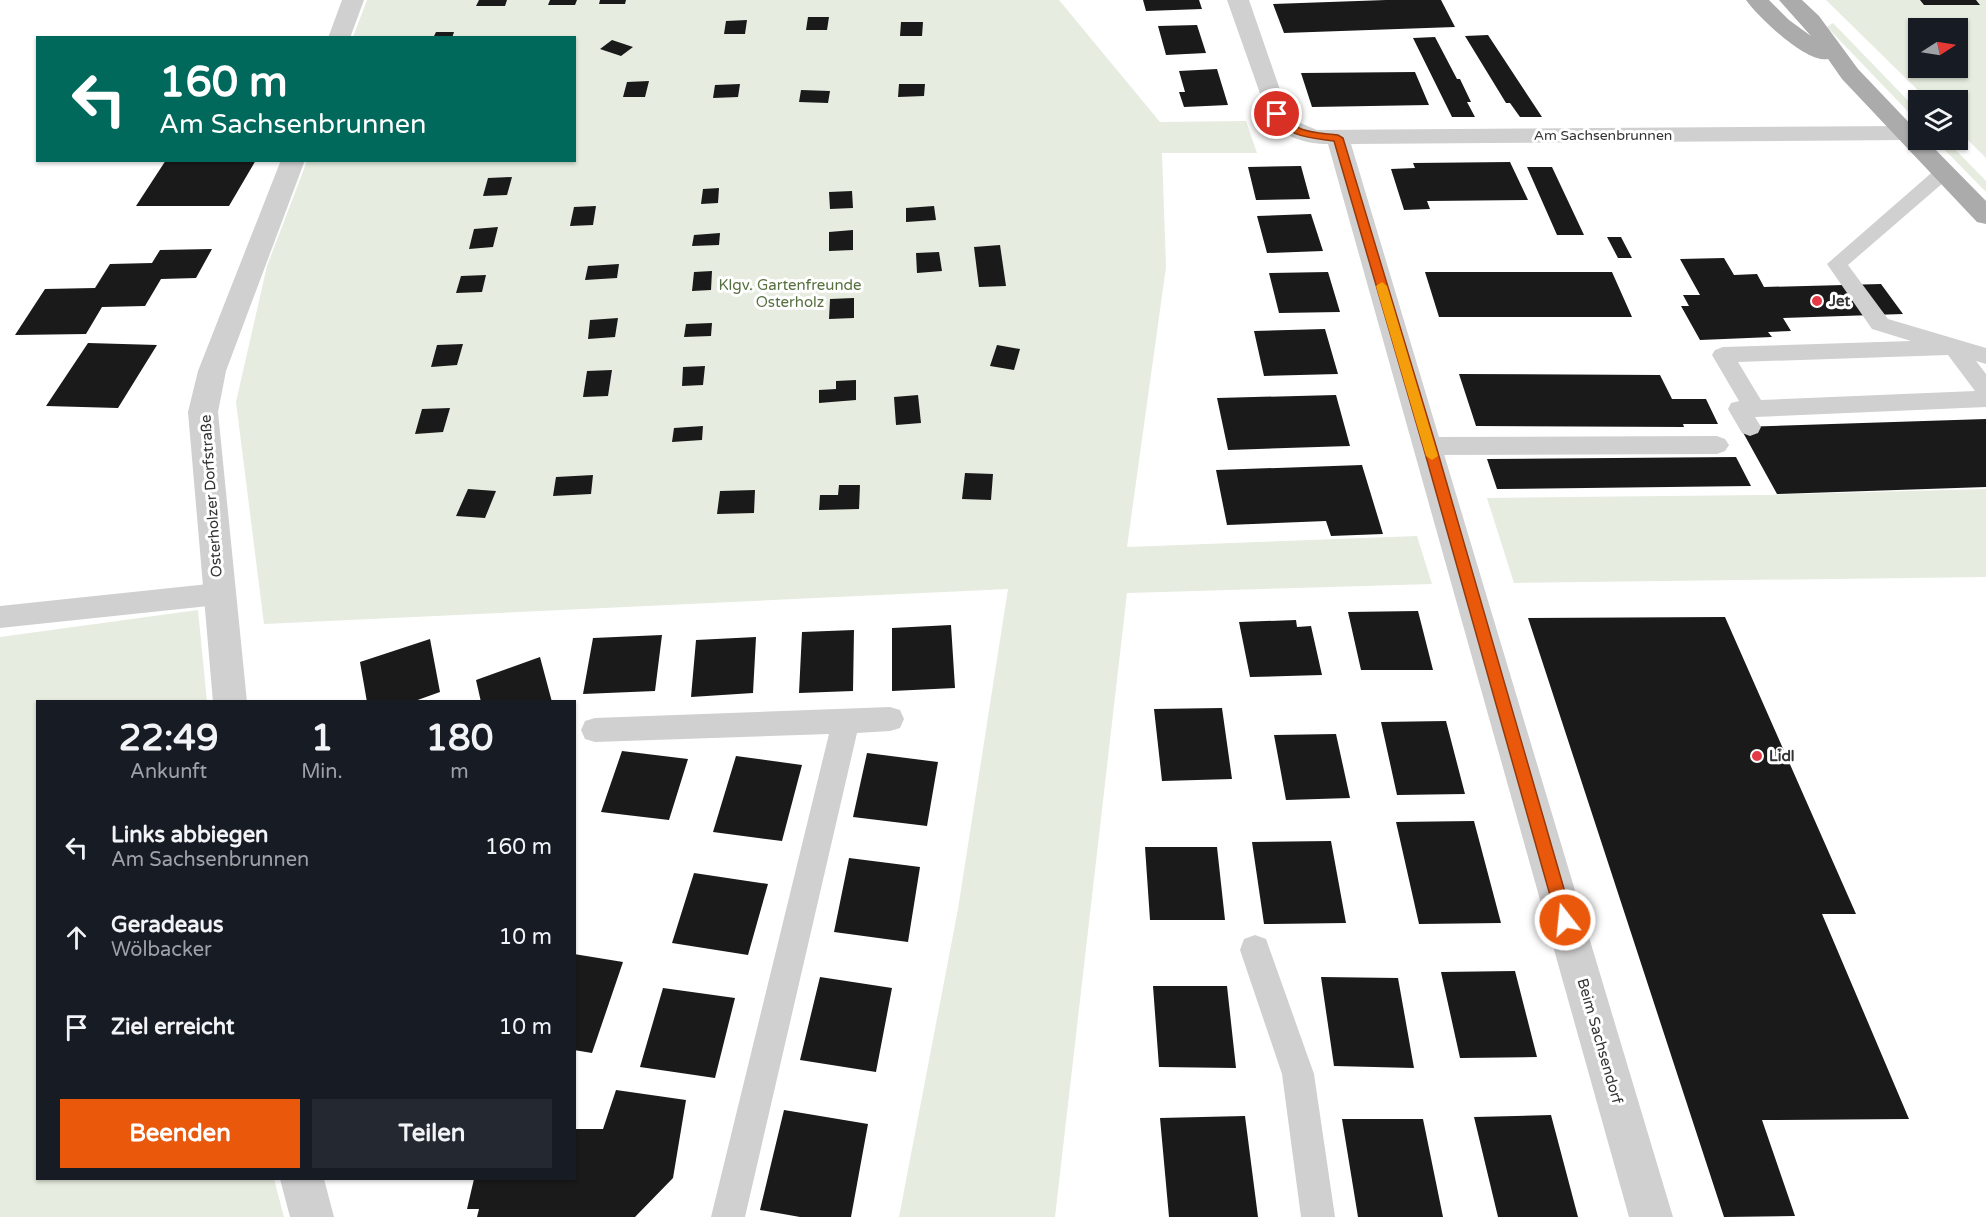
<!DOCTYPE html>
<html lang="de">
<head>
<meta charset="utf-8">
<style>
	:root { --surface:#171b24; --page:#242831; --text:#f1f3f6; --muted:#9ea1a6; --accent:#ea580c }
	body { margin:0; font-family:"Varela Round",sans-serif; background:var(--page); color:var(--text); height:100vh; display:flex; flex-direction:column; font-size:22px; white-space:nowrap }
	* { box-sizing:border-box; margin:0 }
	p { font-size:20px; color:var(--muted) }
	.icon { flex:none; width:33px; height:33px; fill:none; stroke:currentColor; stroke-width:2; stroke-linecap:round; stroke-linejoin:round }
	.map { position:relative; flex:1; overflow:hidden }
	.drawer { position:absolute; left:36px; top:700px; width:540px; height:480px; display:flex; flex-direction:column; background:var(--surface); border-radius:0px; box-shadow:0 2px 4px #0004 }
	.drawer>* { flex:none }
	.banner { position:absolute; left:36px; top:36px; width:540px; height:126px; border-radius:0px; box-shadow:0 2px 4px #0004; background:#00695c; color:#fff; overflow:hidden }
	.needle { width:39px; rotate:78deg }
	.fabs { position:absolute; left:1908px; top:18px; display:grid; gap:12px }
	.fabs a { display:grid; place-items:center; width:60px; height:60px; border-radius:0px; background:var(--surface); box-shadow:0 2px 4px #0004; font-size:30px }
	.pin { position:absolute; display:grid; place-items:center; width:51px; height:51px; color:#fff; margin:-26px; border:3px solid #fff; border-radius:50%; box-shadow:0 2px 6px #0007 }
	.me { position:absolute; width:66px; margin:-33px; rotate:344deg; stroke-linejoin:round; filter:drop-shadow(0 0 4px #0008) }
	.turn { display:flex; align-items:center; gap:21px; height:126px; padding:0 24px; font-size:27px }
	.turn .icon { width:78px; height:78px; stroke-width:2.5 }
	.turn b { display:block; font-size:42px; line-height:51px }
	.eta { display:flex; justify-content:space-evenly; align-items:center; height:102px; text-align:center }
	.eta b { font-size:36px; font-weight:700; line-height:42px }
	.action { display:flex; gap:12px; margin-top:auto; padding:12px 24px }
	.action a { flex:1; height:69px; border-radius:0px; background:var(--accent); color:#fff; font-size:24px; font-weight:700; line-height:69px; text-align:center }
	.action a+a { background:var(--page); color:var(--text) }
	ul { padding:0; list-style:none }
	li { display:flex; align-items:center; gap:18px; height:90px; padding:0 24px }
	li div { flex:1 }
	li b { display:block; font-size:22px }
	li em { font-style:normal }
	.map>svg:first-child { display:block }
</style>
</head>
<body>
<div class="map">
<svg width="1986" height="1217" viewBox="0 0 1986 1217">
	<rect width="100%" height="100%" fill="#fff"/>
	<path fill="#e6ecdf" fill-rule="evenodd" d="M367 0H1059L1160 122 1246 121 1257 153H1162L1166 267 1127 547 1417 536 1432 584 1127 593 1055 1217H899L958 909 1008 589 264 624 236 402 267 266 307 161 574 160V38L353 37Z
		M1826 0H1986V158L1958 130V100H1928ZM1918 28H1958V68H1918Z
		M1833 23 1918 111V122L1827 27Z
		M1935 140H1946L1986 181V192Z
		M1986 489V577L1514 583 1487 498 1763 495Z
		M198 610 207 702H38V1179H274L284 1217H0V637Z"/>
	<path fill="#1a1a1a" d="M479 0H507L505 6H476Z
		M550 0H577L575 5H548Z
		M600 0H626L625 4H599Z
		M1143 0H1199L1202 9 1146 11Z
		M1386 0H1441L1455 27 1284 33 1273 4Z
		M1920 0H1976L1980 5H1924Z
		M808 17H829L827 30H806Z
		M747 20 745 34H724L726 21Z
		M901 22H923L922 36H900Z
		M1197 25 1206 53 1166 55 1158 26Z
		M436 32H454L452 38H433Z
		M1488 35 1542 117H1520L1510 103H1506L1465 36Z
		M1435 37 1457 79H1460L1471 102H1467L1475 117H1452L1413 38Z
		M612 40 633 47 621 56 600 49Z
		M1217 69 1228 105 1184 107 1179 92H1185L1179 71Z
		M1415 72 1429 105 1312 107 1301 73Z
		M649 81 645 97H623L627 82Z
		M740 84 738 97 713 98 715 85Z
		M899 84H925L924 96 898 97Z
		M801 90 830 91 828 103 799 102Z
		M166 160H256L229 206H136Z
		M1510 162 1528 200 1427 201 1430 209 1404 210 1391 169 1415 168 1413 163Z
		M1301 166 1310 199 1256 200 1248 167Z
		M1527 167H1552L1584 235H1557Z
		M512 177 507 195 483 196 488 178Z
		M719 188 718 203 701 204 703 189Z
		M852 191 853 208 830 209 829 192Z
		M596 206 593 225 570 226 574 207Z
		M934 206 936 220 906 222V208Z
		M1311 214 1323 251 1267 253 1257 216Z
		M498 227 493 247 469 249 474 229Z
		M853 230V250L829 251V232Z
		M720 233 719 245 692 246 694 235Z
		M1607 237H1621L1632 258H1618Z
		M1000 245 1006 286 979 287 974 247Z
		M212 249 196 278 161 279 145 306 102 307 86 334 15 335 45 289 95 288 110 264 152 263 160 250Z
		M939 252 942 271 917 273 916 253Z
		M1724 258 1734 275 1757 274 1764 287 1881 284 1903 314 1783 318 1791 331 1768 332 1772 337 1700 340 1681 306H1689L1683 295H1700L1680 259Z
		M619 264 617 278 585 280 588 266Z
		M712 271 711 290 692 291 694 272Z
		M1328 272 1340 312 1279 313 1269 273Z
		M1425 272H1612L1632 317H1439Z
		M486 275 482 292 456 293 461 276Z
		M854 298V318L829 319 830 299Z
		M618 318 615 337 588 339 590 320Z
		M712 323 711 336 684 337 686 324Z
		M1325 329 1338 374 1264 376 1254 331Z
		M88 343 157 345 118 408 46 406Z
		M463 344 457 365 431 367 437 345Z
		M997 345 1020 349 1014 370 990 366Z
		M705 366 703 385 682 386 683 367Z
		M612 370 608 396 583 397 587 371Z
		M1459 374 1660 375 1672 399H1706L1718 424H1683L1684 427 1476 426Z
		M856 380V400L819 403V390L836 389V381Z
		M918 395 921 423 896 425 894 397Z
		M1336 395 1350 446 1228 450 1217 398Z
		M450 408 443 432 415 434 422 409Z
		M1986 419V487L1777 494 1740 427Z
		M703 426 702 440 672 442 674 428Z
		M1736 457 1751 486 1497 489 1487 459Z
		M1362 465 1383 534 1331 536 1326 521 1227 525 1216 470Z
		M965 473 993 474 991 500 962 499Z
		M593 475 591 494 553 496 556 477Z
		M839 485H860L859 509 819 510 820 495H838Z
		M468 489 496 491 485 518 456 516Z
		M755 490 754 513 717 514 720 491Z
		M1418 611 1433 670H1361L1348 612Z
		M1725 617 1856 914H1822L1909 1119 1762 1120 1795 1216 1724 1217 1528 618Z
		M1296 620 1297 627 1311 626 1322 675 1250 677 1239 622Z
		M951 625 955 688 892 691V628Z
		M854 630 853 691 799 693 802 632Z
		M662 635 655 691 583 694 593 638Z
		M756 637 753 693 691 697 696 640Z
		M430 639 440 692 412 702H367L360 662Z
		M540 657 552 702H481L476 680Z
		M1222 708 1232 779 1162 781 1154 709Z
		M1446 721 1465 794 1397 795 1381 722Z
		M1336 734 1350 798 1286 800 1274 735Z
		M622 751 688 759 669 820 601 812Z
		M867 753 938 762 927 826 853 817Z
		M736 756 802 765 782 841 713 832Z
		M1474 821 1501 923 1419 924 1396 822Z
		M1331 841 1346 923 1264 924 1252 842Z
		M1145 847H1217L1225 920H1150Z
		M849 858 920 867 908 942 834 932Z
		M694 873 768 884 748 955 672 943Z
		M574 954 623 962 592 1053 574 1050Z
		M1515 971 1537 1057 1460 1058 1441 972Z
		M820 977 892 988 876 1072 800 1060Z
		M1321 977 1398 978 1414 1068 1334 1066Z
		M1153 986H1227L1236 1068 1159 1067Z
		M663 988 735 998 715 1078 640 1067Z
		M616 1090 686 1100 673 1178 635 1217H477L479 1209H467L474 1179H574V1129H603Z
		M784 1110 868 1124 851 1217H800L760 1210Z
		M1551 1115 1578 1217H1498L1474 1117Z
		M1245 1116 1258 1217H1169L1160 1118Z
		M1342 1119H1423L1443 1217H1358Z"/>
	<g fill="none" stroke-linecap="round" stroke-linejoin="round">
		<path fill="#d0d0d0" fill-rule="evenodd" d="M1944 166 1951 168 1953 172 1951 176 1848 265 1888 319 1986 348V364L1976 361 1986 374V407L1755 417 1761 427 1758 433 1750 436 1742 433 1728 409 1731 403 1739 401 1712 355 1715 350 1723 347 1911 341 1872 329 1827 264 1937 168ZM1948 355 1975 391 1761 400 1738 362Z
			M1717 436 1725 439 1729 445 1725 451 1717 454 1429 455 1421 452 1417 446 1421 440 1429 437Z
			M218 583 227 587 231 594 227 601 218 605 0 628V606Z
			M890 707 900 710 904 719 900 728 890 731 857 733 745 1217H711L829 734 595 742 585 739 581 730 585 721 595 718Z
			M1255 935 1266 939 1314 1074 1335 1217H1301L1282 1074 1240 950 1244 939Z"/>
		<path fill="#d0d0d0" fill-rule="evenodd" d="M342 0H364L350 38H328Z
			M1227 0H1249L1288 113 1298 122 1317 130 1906 126 1914 128 1918 133 1914 138 1906 140 1351 144 1673 1217H1629L1328 144C1305 144 1283 137 1269 119Z
			M281 160H305L226 371 218 412 247 702H213L188 412 198 371Z
			M280 1179H324L334 1217H290Z"/>
		<path fill="#ababab" fill-rule="evenodd" d="M1746 0H1769L1789 20 1811 36 1779 0H1802L1819 16 1858 69 1918 132V140H1926L1986 201V224L1977 222 1842 79 1828 59C1807 64 1758 17 1746 0Z"/>
	</g>
	<path fill="#ea580c" stroke="#983908" stroke-width="1.5" d="M1274 112H1280C1297 134 1313 132 1338 135L1343 138 1436 446 1573 920 1571 926 1565 928 1560 926 1557 920 1423 446 1334 141C1306 137 1290 138 1272 114Z"/>
	<path fill="#f59e0b" d="M1382 282 1387 286 1438 456 1432 460 1426 456 1376 286Z"/>
	<g fill="#e63946" stroke="#fff" stroke-width="2">
		<circle cx="1817" cy="301" r="6"/>
		<circle cx="1757" cy="756" r="6"/>
	</g>
	<g text-anchor="middle" dominant-baseline="central" stroke-width="6" stroke-linejoin="round" paint-order="stroke">
		<g font-size="14" fill="#333" stroke="#fff">
			<text x="1603" y="135">Am Sachsenbrunnen</text>
		</g>
		<g font-size="15" fill="#56703f" stroke="#fff">
			<text x="790" y="285">Klgv. Gartenfreunde<tspan x="790" dy="17">Osterholz</tspan></text>
		</g>
		<g font-size="15" font-weight="bold" fill="#333" stroke="#fff" text-anchor="start">
			<text x="1829" y="301">Jet</text>
			<text x="1769" y="756">Lidl</text>
		</g>
		<g font-size="15" fill="#333" stroke="#fff">
			<text transform="translate(211 496) rotate(-94)">Osterholzer Dorfstraße</text>
			<text transform="translate(1600 1041) rotate(74)">Beim Sachsendorf</text>
		</g>
	</g>
</svg>
<div class="fabs">
<a><svg class="needle" viewBox="-14 -14 28 28"><path d="M0-13l5 13h-10z" fill="#e53935"/><path d="M0 13l5-13h-10z" fill="#9ea1a6"/></svg></a>
<a><svg class="icon" aria-label="layers" viewBox="0 0 24 24"><path d="M12 4l9 5-9 5-9-5zM3 14l9 5 9-5"/></svg></a>
</div>
<div class="pin" style="left:1277px;top:114px;background:#d93025"><svg class="icon" aria-label="arrive" viewBox="0 0 24 24"><path d="M6 21V4h12l-3 4 3 4H6"/></svg></div>
<svg class="me" style="left:1565px;top:920px" viewBox="-20 -20 40 40"><circle r="17" fill="#ea580c" stroke="#fff" stroke-width="3"/><path d="M0-11L8 9 0 5-8 9z" fill="#fff"/></svg>
<div class="banner">
<div class="turn"><svg class="icon" aria-label="left" viewBox="0 0 24 24"><path d="M17 20v-9H6M10 6l-5 5 5 5"/></svg><div><b>160 m</b>Am Sachsenbrunnen</div></div>
</div>
<section class="drawer">
<div class="eta">
<div><b>22:49</b><p>Ankunft</p></div>
<div><b>1</b><p>Min.</p></div>
<div><b>180</b><p>m</p></div>
</div>
<ul>
<li><svg class="icon" aria-label="left" viewBox="0 0 24 24"><path d="M17 20v-9H6M10 6l-5 5 5 5"/></svg><div><b>Links abbiegen</b><p>Am Sachsenbrunnen</p></div><em>160 m</em></li>
<li><svg class="icon" aria-label="ahead" viewBox="0 0 24 24"><path d="M12 20V5M6 11l6-6 6 6"/></svg><div><b>Geradeaus</b><p>Wölbacker</p></div><em>10 m</em></li>
<li><svg class="icon" aria-label="arrive" viewBox="0 0 24 24"><path d="M6 21V4h12l-3 4 3 4H6"/></svg><div><b>Ziel erreicht</b></div><em>10 m</em></li>
</ul>
<div class="action"><a>Beenden</a><a>Teilen</a></div>
</section>
</div>
</body>
</html>
